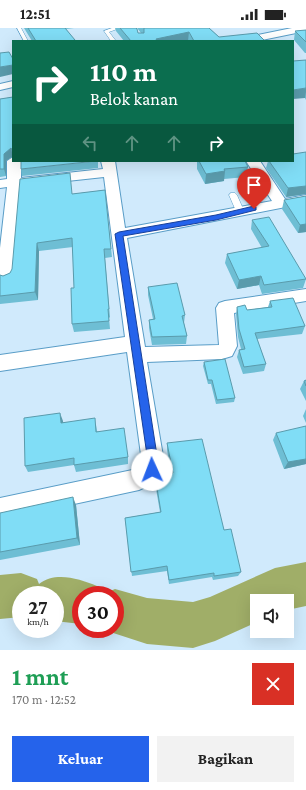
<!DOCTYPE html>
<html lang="id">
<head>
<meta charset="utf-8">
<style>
	:root { --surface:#fff; --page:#f2f2f2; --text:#222; --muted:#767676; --accent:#2563eb }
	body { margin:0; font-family:"Crimson Pro",serif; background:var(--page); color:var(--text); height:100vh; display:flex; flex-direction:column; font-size:15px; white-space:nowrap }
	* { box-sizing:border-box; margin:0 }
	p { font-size:13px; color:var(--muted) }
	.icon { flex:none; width:22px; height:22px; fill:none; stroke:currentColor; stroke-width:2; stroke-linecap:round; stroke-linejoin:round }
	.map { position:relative; height:622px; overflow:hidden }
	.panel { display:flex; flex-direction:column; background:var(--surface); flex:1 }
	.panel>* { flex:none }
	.banner { position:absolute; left:12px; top:12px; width:282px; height:122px; border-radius:0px; box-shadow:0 4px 16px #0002; background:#0b6e4f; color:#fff; overflow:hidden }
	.tools { position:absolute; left:250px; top:566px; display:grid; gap:8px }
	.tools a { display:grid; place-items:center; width:44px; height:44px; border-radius:0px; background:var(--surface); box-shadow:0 4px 16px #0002; font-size:20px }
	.speed { position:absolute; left:12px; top:558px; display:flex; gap:8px; font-size:20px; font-weight:700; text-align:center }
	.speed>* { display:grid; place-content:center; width:52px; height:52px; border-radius:50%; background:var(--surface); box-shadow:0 4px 16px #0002; line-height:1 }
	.speed small { font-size:10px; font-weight:400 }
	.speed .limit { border:6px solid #d22; background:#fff; color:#111 }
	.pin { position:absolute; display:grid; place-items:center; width:34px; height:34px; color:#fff; margin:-41px -17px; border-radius:50% 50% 50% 0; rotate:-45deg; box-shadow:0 0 4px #0007 }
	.pin .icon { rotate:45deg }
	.me { position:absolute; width:44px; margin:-22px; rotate:358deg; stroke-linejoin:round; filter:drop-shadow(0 0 3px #0008) }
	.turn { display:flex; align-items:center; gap:14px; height:84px; padding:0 12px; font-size:18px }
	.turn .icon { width:52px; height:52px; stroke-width:2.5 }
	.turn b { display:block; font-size:28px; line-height:34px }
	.lanes { display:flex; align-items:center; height:38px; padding:0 12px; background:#0003; justify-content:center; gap:20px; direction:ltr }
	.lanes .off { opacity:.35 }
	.round { display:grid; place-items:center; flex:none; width:42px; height:42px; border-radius:0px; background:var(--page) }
	.summary { display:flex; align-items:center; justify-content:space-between; height:68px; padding:0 12px }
	h1 { font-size:24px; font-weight:700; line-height:30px; color:#1e9e55 }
	.cta { display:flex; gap:8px; margin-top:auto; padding:8px 12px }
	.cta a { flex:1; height:46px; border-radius:0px; background:var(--accent); color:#fff; font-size:16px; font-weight:700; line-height:46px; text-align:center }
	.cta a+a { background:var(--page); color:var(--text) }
	.status { display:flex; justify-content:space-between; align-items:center; height:28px; padding:0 20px; background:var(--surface); direction:ltr }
	.status svg { height:11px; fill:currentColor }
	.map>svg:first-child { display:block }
</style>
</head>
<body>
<div class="status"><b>12:51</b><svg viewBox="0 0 49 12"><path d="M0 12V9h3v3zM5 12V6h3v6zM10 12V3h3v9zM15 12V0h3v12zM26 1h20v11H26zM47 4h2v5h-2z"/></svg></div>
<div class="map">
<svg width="306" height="622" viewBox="0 0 306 622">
	<rect width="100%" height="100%" fill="#d0eafc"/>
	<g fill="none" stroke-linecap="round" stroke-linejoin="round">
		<path fill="#a0ae68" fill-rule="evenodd" d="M306 534V578L287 582V573H257V594L215 613 193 620 147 616 101 601H115V567H101L115 561 147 570 193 574 210 569 275 540Z
			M21 545 37 551 39 556C56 543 79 551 97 558L101 567H81V596L55 593V567H21V589L0 591V547Z"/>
		<g stroke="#599dc7" stroke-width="1">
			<path id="service" d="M17 0H21L28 13H24Z
				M112 0H120L109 4 116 13H111L104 3Z
				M231 165H235L237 167 244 183 243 185H237L236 183 229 167Z"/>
		</g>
		<g stroke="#599dc7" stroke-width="2">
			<path id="minor" d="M292 0H306V3L257 13H238L243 10Z
				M13 53V59L0 62V56Z
				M13 129V133H21V150L103 141 101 133H115L125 200 272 173 246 133H260L285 171 306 167V175L127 210 145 319 219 317 216 280 219 275 225 273 306 261V273L234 285 237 318 232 328 222 331 147 334 164 434C162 450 153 456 139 462L0 492V470L137 441 142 434 127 324 0 343V327L125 309 104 149 21 158 13 249 11 253 5 255 0 253V220L7 159 0 160V152L7 151V133Z"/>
		</g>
		<use href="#service" fill="#fff" fill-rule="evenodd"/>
		<use href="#minor" fill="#fff" fill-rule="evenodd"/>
	</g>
	<path fill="#6ebed4" d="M24 0H74L66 1 75 13H32Z
		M115 0H136L138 5H141L137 0H209L219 9 265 13H124L116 3Z
		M306 2V25H305L294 12 295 3Z
		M306 32V72L305 70Z
		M13 69V128L6 133V148L0 149V71Z
		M306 124V166L286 169 266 140 268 133H293Z
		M98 133V140L22 148 21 141Z
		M197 133H245L248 139 246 149 224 151V153L205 156 197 141Z
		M105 162 112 229 105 230 110 289 109 290 110 301 74 304 72 296 74 260 73 219 39 223 38 272 0 276V247L3 248 10 245 73 166Z
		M306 168V204L298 205 282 181 284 172Z
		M252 192 306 251 303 260 262 266 259 257 237 261 225 235 227 226 262 220 251 201Z
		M148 259 185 287 184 295 187 308 186 316 152 317 149 300V292L153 291 148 267Z
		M270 273 305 298 302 306 257 311 266 336 264 343 243 346 237 329 239 322 241 321 238 309 236 286 237 279 247 282 268 279Z
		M204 334 235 370 234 374 216 376 211 356H208L203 338Z
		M306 352V373L300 361 304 353Z
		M306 381V395L303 388Z
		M63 393V394L96 397 97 403 128 429V436L76 444 74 437 28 444 25 438Z
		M276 405 306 436 284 441 273 412Z
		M167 415 224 502 241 544 238 548 213 552 212 549 169 556 167 543 132 548 125 490 160 484 155 455V448L171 446 167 422Z
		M76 477 80 517 0 532V485Z"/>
	<path fill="#5a9bac" d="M189 4 188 13H156V11Z
		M13 37V46L0 49V39Z
		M306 60V64L305 70 293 71V62Z
		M11 120 13 128 6 133V148L4 141V126Z
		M225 143 224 153 205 156 206 146Z
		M306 158V166L286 169 288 160Z
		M306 196V204L298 205 300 197Z
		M37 215 39 223 38 272 35 264Z
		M261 248 259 257 237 261 239 252Z
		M60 385 63 393V402L61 395Z
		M306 431V436L284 441 288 434Z
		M73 469 76 477 80 517 77 510Z"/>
	<path fill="#80ddf6" stroke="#5a9bac" d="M28 0H65L75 12 71 13H36Z
		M120 0H136L137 1 138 5H144V0H209L219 9 257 5 265 13H194L189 4 156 11 157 13H131Z
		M306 2V14L295 3Z
		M9 24 13 31V37L0 39V25Z
		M306 32V60L293 62V33Z
		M13 69V124L11 120 4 126V141H0V71Z
		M306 124V158L288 160 269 133H293V126Z
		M21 133H96L21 141Z
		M199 133H245L248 139 224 141 225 143 206 146Z
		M70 145 72 166 105 162 111 221H104L109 281H108L109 293 72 296 71 260H74L72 210 37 215 35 264 0 268V247L3 248 10 245 12 241 20 151Z
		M306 168V196L300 197 284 172Z
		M269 189 306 251 264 257 261 248 239 252 227 226 269 218 252 192Z
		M177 255 185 287 182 288 187 308 152 309 149 292 155 291 148 259Z
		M293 270 305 298 255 305 266 336 244 339 239 322 245 321 239 301 237 279 245 277 247 282 272 279 270 273Z
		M225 331 235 370 217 372 212 352H208L204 334Z
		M306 352V358L304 353Z
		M60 385 61 395 95 390 96 404 124 400 128 429 74 437V430L25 438 24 390Z
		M306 398V431L288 434 276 405Z
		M202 411 224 502 231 501 241 544 214 548V545L169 552 167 538 131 544 125 490 161 484 155 448 173 445 167 415Z
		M73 469 77 510 0 524V485Z"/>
	<path fill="#2563eb" stroke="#184099" d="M254 178 256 179V182L216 192 123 208 158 434 156 445 152 447 148 445 147 442 148 434 115 206 119 204 216 187Z"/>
</svg>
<div class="tools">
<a><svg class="icon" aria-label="sound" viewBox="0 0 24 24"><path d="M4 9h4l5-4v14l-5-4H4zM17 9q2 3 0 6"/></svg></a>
</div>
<div class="speed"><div>27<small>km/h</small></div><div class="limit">30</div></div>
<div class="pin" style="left:254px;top:181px;background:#d93025"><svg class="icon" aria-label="arrive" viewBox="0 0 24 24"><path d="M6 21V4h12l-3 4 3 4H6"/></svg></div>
<svg class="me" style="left:152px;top:442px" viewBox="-20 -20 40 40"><circle r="19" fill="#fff"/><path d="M0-13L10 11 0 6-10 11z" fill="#2563eb"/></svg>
<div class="banner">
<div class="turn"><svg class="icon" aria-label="right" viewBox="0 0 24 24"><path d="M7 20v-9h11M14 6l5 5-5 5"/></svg><div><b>110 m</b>Belok kanan</div></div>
<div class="lanes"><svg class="icon off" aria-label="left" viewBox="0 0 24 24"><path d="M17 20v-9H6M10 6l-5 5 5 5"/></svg><svg class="icon off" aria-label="ahead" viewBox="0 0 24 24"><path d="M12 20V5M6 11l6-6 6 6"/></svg><svg class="icon off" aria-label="ahead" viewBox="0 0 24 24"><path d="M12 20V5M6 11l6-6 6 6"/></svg><svg class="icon" aria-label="right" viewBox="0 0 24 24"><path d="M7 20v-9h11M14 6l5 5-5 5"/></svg></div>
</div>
</div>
<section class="panel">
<div class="summary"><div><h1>1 mnt</h1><p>170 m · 12:52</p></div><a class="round" style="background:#d93025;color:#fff"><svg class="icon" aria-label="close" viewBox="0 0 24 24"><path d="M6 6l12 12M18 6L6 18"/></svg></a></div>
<div class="cta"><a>Keluar</a><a>Bagikan</a></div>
</section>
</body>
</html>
